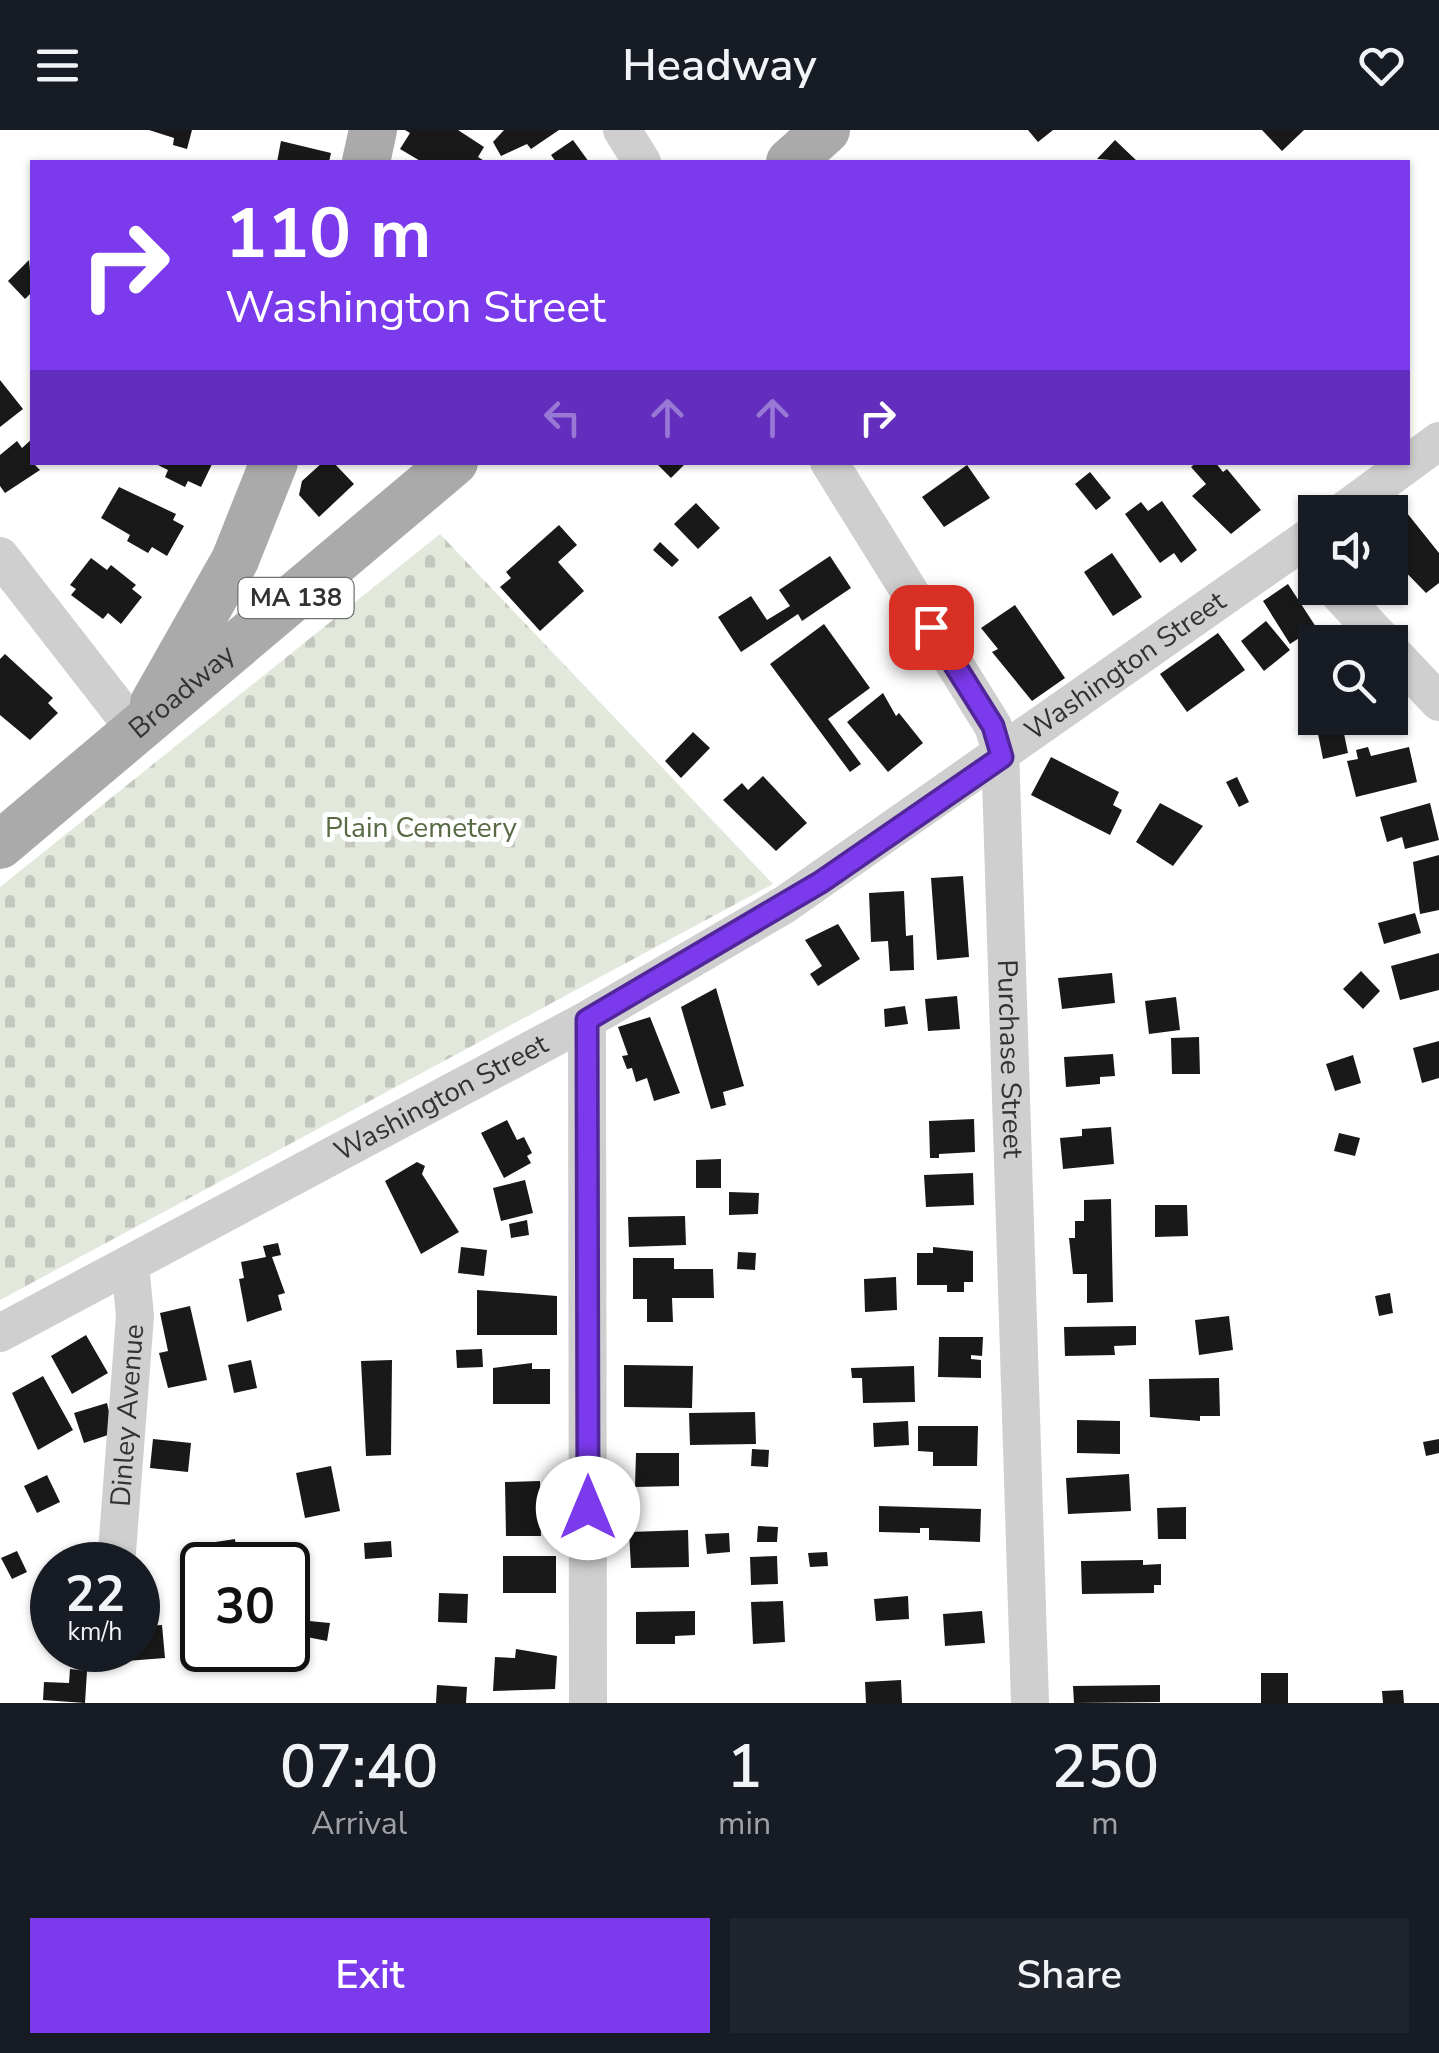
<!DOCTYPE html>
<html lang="en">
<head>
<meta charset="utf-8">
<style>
	:root { --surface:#171b24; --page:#20242c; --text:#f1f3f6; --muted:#9ea1a6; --accent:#7c3aed }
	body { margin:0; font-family:"Nunito Sans",sans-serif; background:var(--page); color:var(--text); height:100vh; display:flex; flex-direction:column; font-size:38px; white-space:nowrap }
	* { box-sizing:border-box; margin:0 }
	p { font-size:32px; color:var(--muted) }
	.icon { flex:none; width:55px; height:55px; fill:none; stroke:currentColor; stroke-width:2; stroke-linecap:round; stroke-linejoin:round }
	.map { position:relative; height:1573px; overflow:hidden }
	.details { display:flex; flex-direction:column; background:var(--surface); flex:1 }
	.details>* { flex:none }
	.hud { position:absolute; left:30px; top:30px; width:1380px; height:305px; border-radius:0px; box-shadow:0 2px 8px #0004; background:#7c3aed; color:#fff; overflow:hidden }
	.controls { position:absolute; left:1298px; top:365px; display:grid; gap:20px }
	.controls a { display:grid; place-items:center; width:110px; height:110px; border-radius:0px; background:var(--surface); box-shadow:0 2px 8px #0004; font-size:50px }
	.speed { position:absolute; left:30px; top:1412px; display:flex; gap:20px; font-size:50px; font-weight:700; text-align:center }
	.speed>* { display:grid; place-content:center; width:130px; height:130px; border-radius:50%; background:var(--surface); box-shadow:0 2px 8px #0004; line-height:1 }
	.speed small { font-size:25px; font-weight:400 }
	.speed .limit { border:5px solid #111; border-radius:15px; background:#fff; color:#111 }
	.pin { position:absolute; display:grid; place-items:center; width:85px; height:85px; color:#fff; margin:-42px; border-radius:20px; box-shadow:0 5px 15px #0006 }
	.me { position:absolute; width:110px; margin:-55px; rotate:0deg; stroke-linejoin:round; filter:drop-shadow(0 0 8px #0008) }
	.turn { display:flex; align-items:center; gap:35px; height:210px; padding:0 30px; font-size:45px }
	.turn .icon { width:130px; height:130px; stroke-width:2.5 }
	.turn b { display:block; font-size:70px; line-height:85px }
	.lanes { display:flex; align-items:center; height:95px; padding:0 30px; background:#0003; justify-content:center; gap:50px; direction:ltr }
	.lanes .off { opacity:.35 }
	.eta { display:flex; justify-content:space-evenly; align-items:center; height:170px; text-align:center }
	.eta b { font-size:60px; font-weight:600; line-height:70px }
	.action { display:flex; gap:20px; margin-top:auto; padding:20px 30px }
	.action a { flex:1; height:115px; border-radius:0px; background:var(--accent); color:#fff; font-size:40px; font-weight:600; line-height:115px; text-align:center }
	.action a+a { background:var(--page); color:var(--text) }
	header { display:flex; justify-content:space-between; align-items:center; height:130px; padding:0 30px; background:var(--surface); font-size:45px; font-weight:600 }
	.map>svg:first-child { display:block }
</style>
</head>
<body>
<header><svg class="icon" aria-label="menu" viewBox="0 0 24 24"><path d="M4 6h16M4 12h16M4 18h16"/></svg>Headway<svg class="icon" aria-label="heart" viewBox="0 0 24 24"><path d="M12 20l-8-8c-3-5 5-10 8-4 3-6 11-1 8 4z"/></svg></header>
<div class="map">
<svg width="1439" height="1573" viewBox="0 0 1439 1573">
	<defs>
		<pattern id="cemetery-stones" width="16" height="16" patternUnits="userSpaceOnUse" patternTransform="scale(2.5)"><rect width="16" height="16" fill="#e3e8dc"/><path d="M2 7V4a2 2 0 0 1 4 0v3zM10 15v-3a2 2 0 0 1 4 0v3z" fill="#c3c7bd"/></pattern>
	</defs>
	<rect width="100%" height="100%" fill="#fff"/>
	<path fill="url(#cemetery-stones)" d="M440 404 773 754 0 1170V757Z"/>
	<path fill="#191919" d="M149 0H192L187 19 173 15 174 8Z
		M405 0H458L484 17 478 27 486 32H422L400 19 410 3Z
		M504 0H559L531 19 527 14 501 26 493 12Z
		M1028 0H1053L1038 12Z
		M1262 0H1304L1282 21Z
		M573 10 589 32H556L551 25Z
		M1115 10 1138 32 1097 29Z
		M281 11 331 23 329 32H277Z
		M29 130 32 162 25 169 8 151Z
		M0 250 23 279 0 297Z
		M32 309V332L40 340 5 363 0 356V325L17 311 22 318Z
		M152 332H213L201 357 188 351 185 357 165 347 168 340Z
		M323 332H333L354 354 319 387 299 365 302 351Z
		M655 332H687L671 348Z
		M1197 332H1215L1223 342 1227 339 1261 380 1231 404 1192 366 1206 354 1191 337Z
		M967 335 990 368 944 397 922 367Z
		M1090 342 1111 368 1096 380 1075 354Z
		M119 357 176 384 173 390 184 396 167 426 152 417 148 423 127 411 130 405 101 388Z
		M1162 371 1197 420 1181 433 1174 423 1160 433 1125 384 1141 372 1148 381Z
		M696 373 720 398 698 419 674 394Z
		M1407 383 1439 423V453L1426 463 1393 429 1399 425 1390 414V397Z
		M559 395 577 415 558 432 584 461 540 501 500 457 511 448 506 442Z
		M660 412 679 430 672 437 653 420Z
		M1112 423 1142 467 1113 486 1084 442Z
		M830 426 851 458 802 491 798 484 741 522 718 487 751 466 767 490 790 476 779 460Z
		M91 428 107 440 111 435 136 455 132 459 142 467 121 494 108 483 103 489 71 465 76 459 70 455Z
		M1288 454 1316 497 1290 514 1263 471Z
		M1015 475 1065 548 1032 571 992 522 998 519 981 498Z
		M1266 491 1290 520 1264 541 1241 511Z
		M824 494 870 558 828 589 861 634 850 642 770 534Z
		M1218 503 1245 540 1187 582 1160 544Z
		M5 524 53 568 48 573 58 583 30 610 0 585V529Z
		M883 563 896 586 899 583 923 613 888 642 847 592Z
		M1342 594 1348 623 1323 629 1317 599Z
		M693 602 710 618 681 648 665 631Z
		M1368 617 1371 626 1409 617 1417 652 1356 667 1347 631 1358 629 1356 620Z
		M1051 627 1119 662 1113 675 1122 680 1110 705 1031 665Z
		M763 646 807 693 776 721 723 670 742 653 748 660Z
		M1237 647 1249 672 1239 677 1226 652Z
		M1160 673 1203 696 1173 736 1136 712Z
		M1430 673 1439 710 1405 719 1402 707 1387 712 1380 687Z
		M1439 725V780L1420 784 1413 732Z
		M963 746 969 827 937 830 931 748Z
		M904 761 906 806 913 805 914 840 890 841 888 811 871 812 869 763Z
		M1415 783 1421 803 1384 814 1378 793Z
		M838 794 860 829 818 856 810 844 822 836 805 810Z
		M1439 823V860L1400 870 1391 836Z
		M1361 841 1380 861 1363 879 1343 859Z
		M1112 843 1115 873 1062 879 1058 848Z
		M716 858 744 956 723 962 726 975 711 979 681 877Z
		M957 866 960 899 928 901 925 869Z
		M1176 867 1180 900 1149 904 1145 871Z
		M905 876 908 894 885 897 884 879Z
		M650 887 680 963 654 971 647 948 636 952 632 938 627 939 622 926 628 925 618 897Z
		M1199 907 1200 944H1172L1171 908Z
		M1439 911V948L1422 953 1413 918Z
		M1113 924 1115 946 1100 947V954L1066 957 1064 927Z
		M1353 925 1361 953 1335 961 1326 934Z
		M974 989 975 1022 939 1024V1028H930L929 991Z
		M507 990 517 1010 524 1007 532 1023 527 1026 531 1033 504 1048 481 1003Z
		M1111 997 1114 1034 1063 1039 1060 1008 1082 1006V999Z
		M1339 1003 1360 1008 1355 1026 1334 1021Z
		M721 1029V1058H696V1030Z
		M417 1032 425 1036 422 1044 459 1102 421 1124 385 1051Z
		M973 1043 974 1075 926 1077 924 1045Z
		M525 1050 533 1083 501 1091 493 1058Z
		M729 1062 759 1063 758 1084 729 1085Z
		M1111 1069 1113 1172 1087 1173V1144H1073L1069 1108H1075V1091H1084V1070Z
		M1155 1075H1187L1188 1106 1155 1107Z
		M685 1086 686 1115 629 1117 628 1087Z
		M527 1090 529 1105 511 1108 509 1094Z
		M278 1113 281 1125 272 1127 285 1163 278 1165 282 1180 247 1192 239 1149 244 1148 241 1132 266 1127 263 1116Z
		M461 1117 487 1120 484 1146 458 1143Z
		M933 1117 973 1121V1152H964V1162H947V1155H917V1123H933Z
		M738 1122 756 1123 755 1140 737 1139Z
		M633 1128H674V1139H713L714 1168H672L673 1192H647V1169H633Z
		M896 1147 897 1180 865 1182 864 1149Z
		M477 1160 557 1166V1205H477Z
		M1390 1163 1393 1183 1379 1186 1375 1166Z
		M190 1176 207 1250 168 1258 159 1223 168 1221 160 1183Z
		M1229 1186 1233 1220 1199 1225 1195 1190Z
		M1136 1196V1215L1114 1216 1115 1225 1065 1226 1064 1197Z
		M86 1205 108 1243 72 1264 51 1226Z
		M939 1207H983L982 1226 971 1225V1229L981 1230V1248L938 1247Z
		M482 1219 483 1237 457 1238 456 1220Z
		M251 1230 257 1258 234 1263 228 1235Z
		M392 1230 391 1325 366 1326 361 1231Z
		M532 1233V1239H550V1274H493V1238Z
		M624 1235 693 1236 692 1278 624 1277Z
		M914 1236 915 1272 863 1273 862 1248H852L851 1238Z
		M43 1246 73 1300 38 1320 12 1263Z
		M1219 1248 1220 1286H1200V1291L1150 1287 1149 1249Z
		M107 1273 114 1303 84 1313 74 1283Z
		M755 1282 756 1314 690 1315 689 1283Z
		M1077 1290 1120 1291V1324L1077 1323Z
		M908 1291 909 1315 874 1317 873 1293Z
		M918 1296H978L977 1336H933V1322L918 1321Z
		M153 1309 191 1313 188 1342 150 1338Z
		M1439 1309V1323L1426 1326 1423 1312Z
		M752 1319 769 1320 768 1337 751 1336Z
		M636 1323H679V1356L635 1357Z
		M331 1336 340 1381 305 1388 296 1343Z
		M1129 1344 1131 1381 1068 1384 1066 1348Z
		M47 1345 60 1372 37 1383 24 1356Z
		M540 1351 541 1406H506L505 1352Z
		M879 1376 981 1379 980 1412 929 1410V1398H920V1403L879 1402Z
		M1186 1377V1409H1158L1157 1378Z
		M758 1396 778 1397 777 1412H757Z
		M688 1400 689 1437 631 1438 629 1402Z
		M729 1403 730 1422 707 1424 705 1404Z
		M235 1409 237 1430 211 1435 209 1413Z
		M391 1411 392 1427 365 1429 364 1413Z
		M17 1421 27 1442 12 1449 1 1428Z
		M827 1422 828 1436 810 1437 808 1423Z
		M503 1426H556V1463H503Z
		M777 1426 778 1454 751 1455 750 1427Z
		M1143 1430V1435L1161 1434V1455H1154V1463L1082 1464 1081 1431Z
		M439 1463 468 1464 467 1493 438 1492Z
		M908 1466 909 1489 876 1491 874 1469Z
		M783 1471 785 1512 753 1514 751 1472Z
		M695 1481V1505L675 1506V1514H636V1482Z
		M982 1481 985 1513 945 1516 943 1484Z
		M138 1485H146V1496L162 1495 165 1528 126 1531 125 1520H138Z
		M309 1491 330 1493 327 1511 307 1507Z
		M516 1519 557 1526 555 1559 493 1561 495 1527 515 1528Z
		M70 1539 87 1541 85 1573 43 1570 44 1552 69 1553Z
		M1261 1543H1288V1573H1261Z
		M901 1550 902 1573H866L865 1552Z
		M437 1555 467 1557 466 1573H436Z
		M1160 1555V1572L1074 1573 1073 1556Z
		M1403 1560 1404 1573H1383L1382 1561Z"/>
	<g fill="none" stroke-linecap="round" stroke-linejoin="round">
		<g stroke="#cfcfcf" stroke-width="38">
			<path d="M622 0 642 32"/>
			<path id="s1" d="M829 332 993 596 1000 617 1030 1573"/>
			<path d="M1342 382 1439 311"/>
			<path d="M0 426 137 602"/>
			<path d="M1334 458 1384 512"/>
			<path d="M1390 520 1439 572"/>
			<path d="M587 890 588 1573"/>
			<path id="s2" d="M0 1203 587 890 784 775 1315 403"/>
			<path id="s3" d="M116 1435 135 1186 130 1134"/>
		</g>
		<g stroke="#aaa" stroke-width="48">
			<path d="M366 32 373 0"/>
			<path d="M790 32 826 0"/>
			<path d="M154 573 235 430 274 332"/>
			<path id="s4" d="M0 715 454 332"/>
		</g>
	</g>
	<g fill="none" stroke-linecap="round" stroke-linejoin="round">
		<g stroke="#51269a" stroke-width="25">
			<path id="route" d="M588 1378 587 890 821 752 1002 627 993 596 931 497"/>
		</g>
		<use href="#route" stroke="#7c3aed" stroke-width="18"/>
	</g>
	<g text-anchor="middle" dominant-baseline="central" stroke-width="10" stroke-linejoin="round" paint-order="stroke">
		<rect fill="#fff" stroke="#707070" stroke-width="2.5" x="238.5" y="448" width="115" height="40" rx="8"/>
		<g font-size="25" font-weight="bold" fill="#323232">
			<text x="296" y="468">MA 138</text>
		</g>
		<g font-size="28" fill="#323232" stroke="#fff">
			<text stroke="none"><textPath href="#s2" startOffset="1310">Washington Street</textPath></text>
			<text stroke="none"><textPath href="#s4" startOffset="238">Broadway</textPath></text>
			<text stroke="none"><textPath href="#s1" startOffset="645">Purchase Street</textPath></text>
			<text stroke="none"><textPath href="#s2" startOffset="500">Washington Street</textPath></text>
			<text stroke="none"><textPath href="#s3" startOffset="150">Dinley Avenue</textPath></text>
		</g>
		<g font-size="28" fill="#576a44" stroke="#fff">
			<text x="421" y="698">Plain Cemetery</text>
		</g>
	</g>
</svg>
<div class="controls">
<a><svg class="icon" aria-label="sound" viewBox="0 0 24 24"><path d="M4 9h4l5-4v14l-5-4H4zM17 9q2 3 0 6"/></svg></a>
<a><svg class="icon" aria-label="search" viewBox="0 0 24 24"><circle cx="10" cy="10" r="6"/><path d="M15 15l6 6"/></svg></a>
</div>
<div class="speed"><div>22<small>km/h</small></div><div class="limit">30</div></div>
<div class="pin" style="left:931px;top:497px;background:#d93025"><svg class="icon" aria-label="arrive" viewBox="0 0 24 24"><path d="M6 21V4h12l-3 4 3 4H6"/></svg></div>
<svg class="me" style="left:588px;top:1378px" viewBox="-20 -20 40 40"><circle r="19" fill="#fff"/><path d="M0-13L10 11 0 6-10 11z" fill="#7c3aed"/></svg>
<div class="hud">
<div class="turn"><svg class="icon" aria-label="right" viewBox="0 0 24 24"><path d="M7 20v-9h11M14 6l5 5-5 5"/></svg><div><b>110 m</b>Washington Street</div></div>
<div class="lanes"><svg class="icon off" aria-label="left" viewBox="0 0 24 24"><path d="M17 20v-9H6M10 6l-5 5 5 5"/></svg><svg class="icon off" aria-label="ahead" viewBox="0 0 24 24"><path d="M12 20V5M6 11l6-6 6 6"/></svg><svg class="icon off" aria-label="ahead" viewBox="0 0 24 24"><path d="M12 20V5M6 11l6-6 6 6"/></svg><svg class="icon" aria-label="right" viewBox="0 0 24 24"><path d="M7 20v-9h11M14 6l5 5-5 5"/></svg></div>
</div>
</div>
<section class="details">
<div class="eta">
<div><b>07:40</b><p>Arrival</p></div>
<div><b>1</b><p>min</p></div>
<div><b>250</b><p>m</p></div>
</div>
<div class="action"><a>Exit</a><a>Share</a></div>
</section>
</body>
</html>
